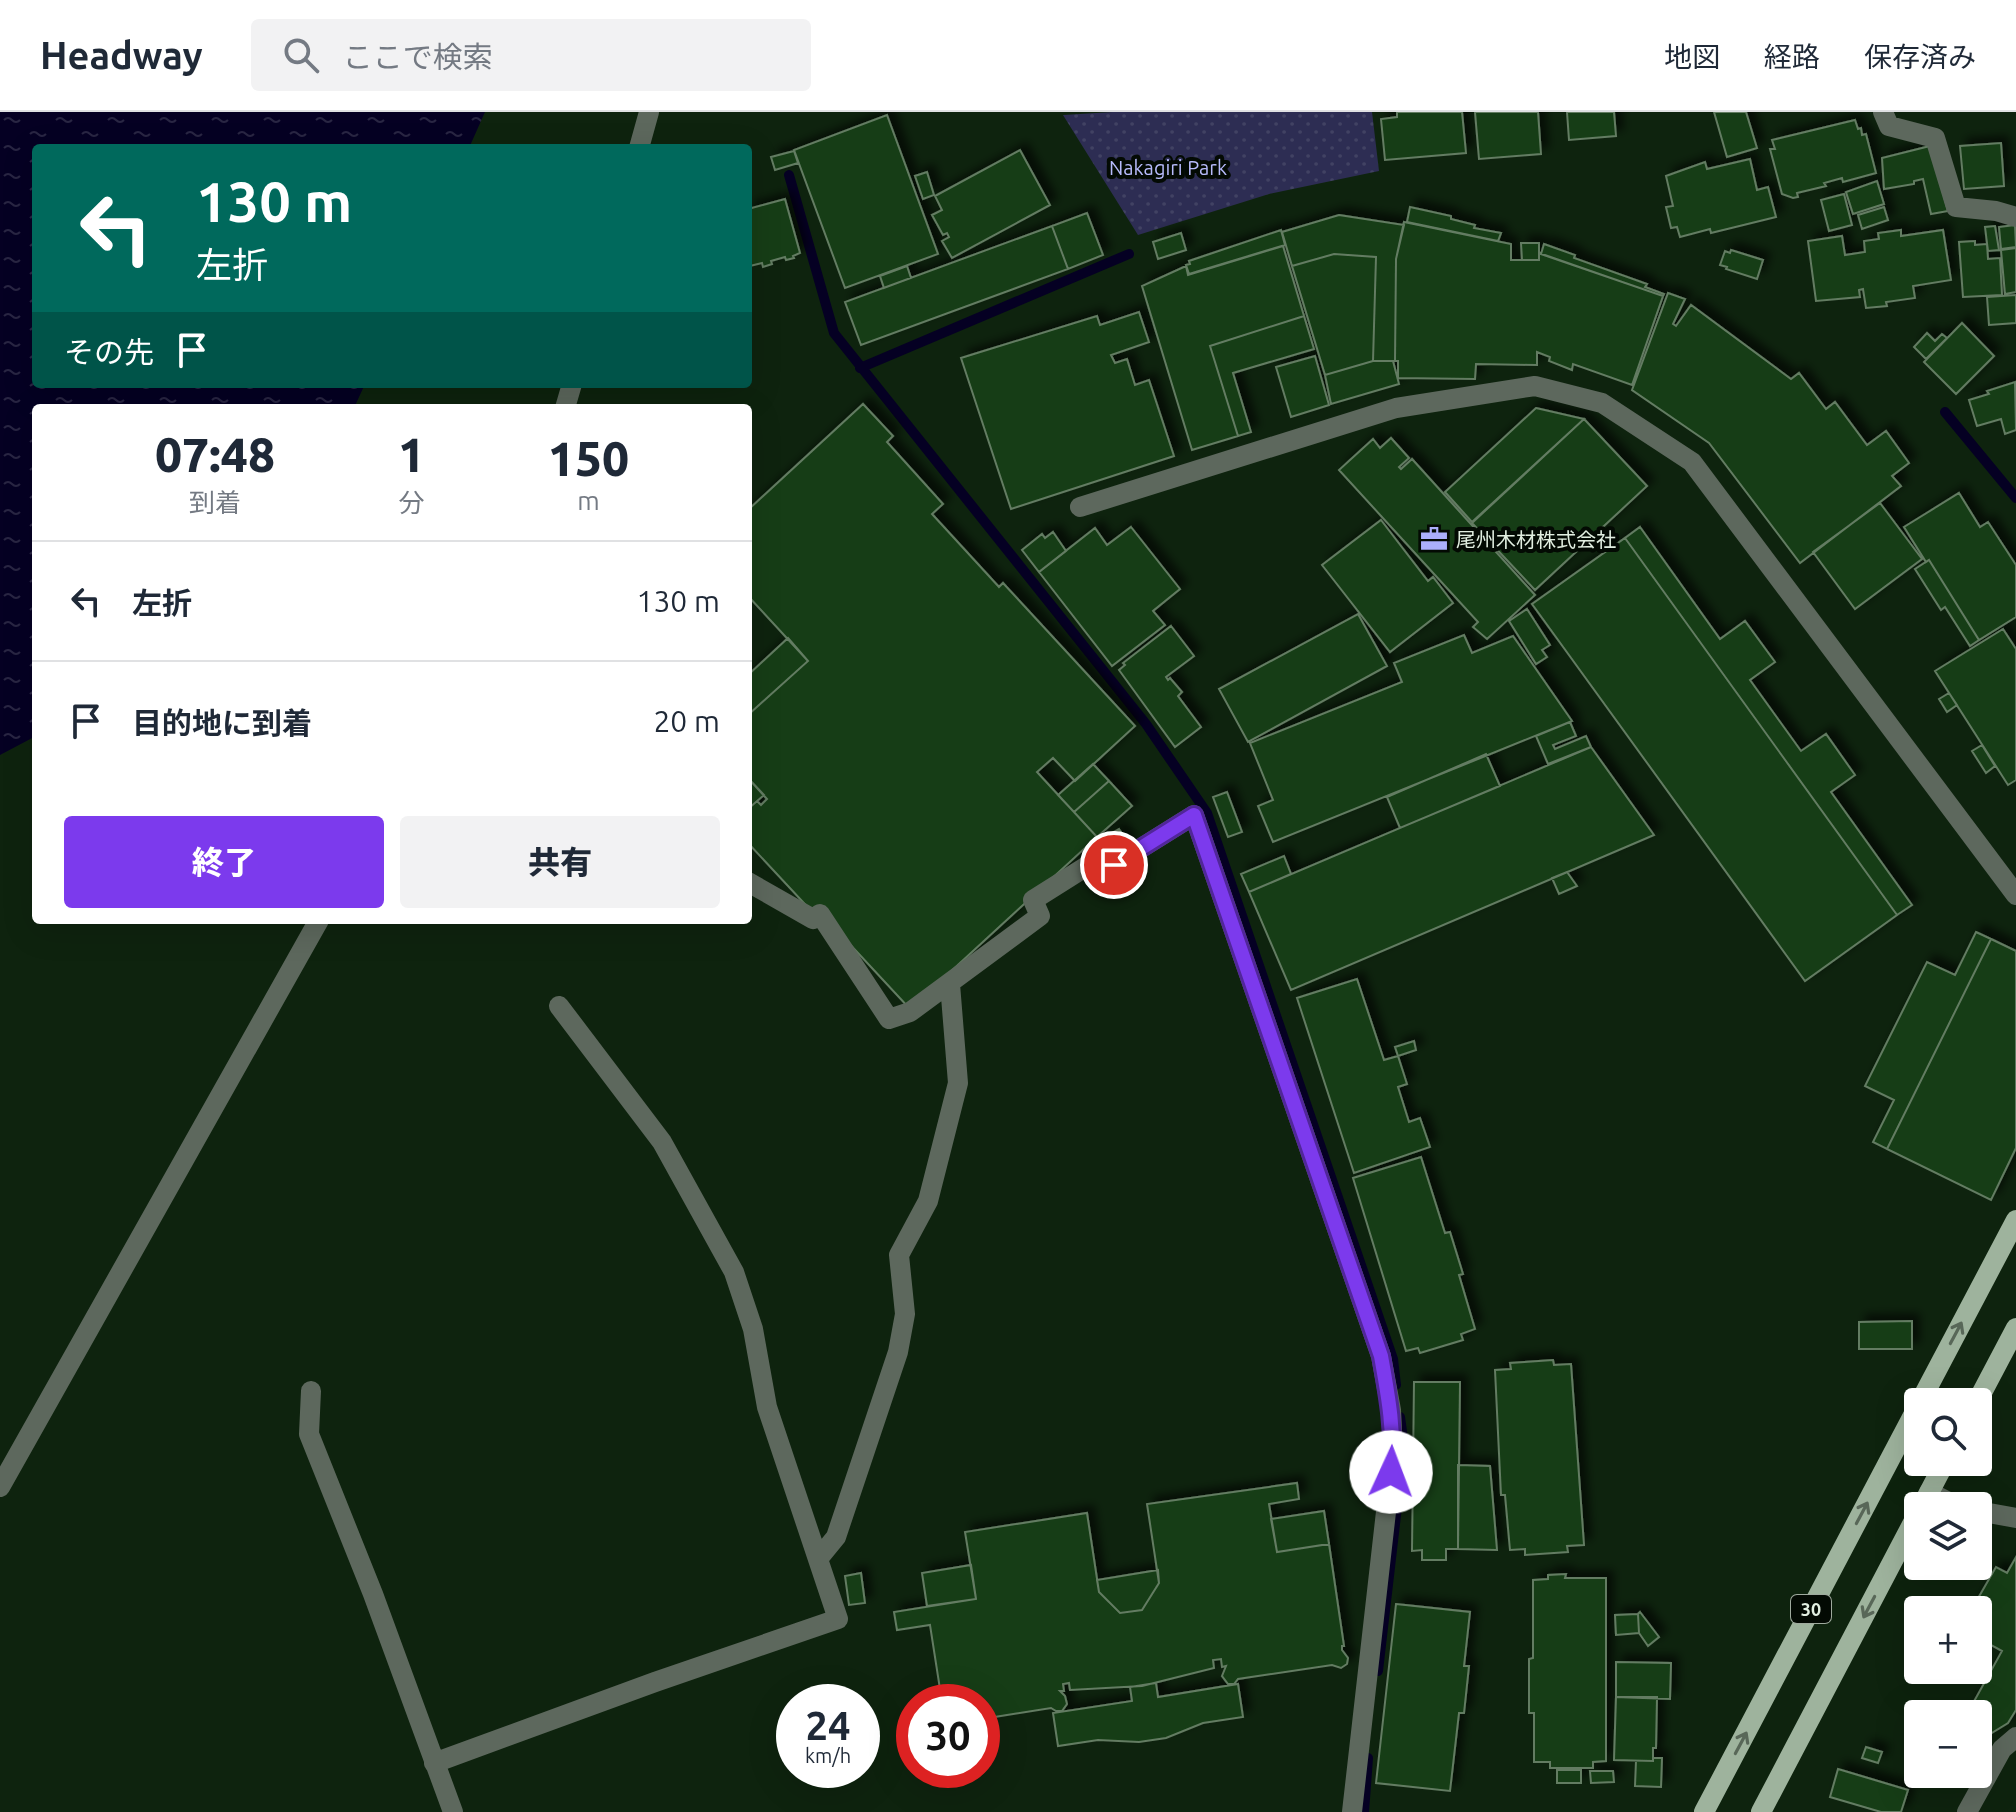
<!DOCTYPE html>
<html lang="ja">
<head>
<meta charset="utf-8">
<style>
	:root { --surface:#fff; --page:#f2f2f3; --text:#1f2937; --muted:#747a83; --line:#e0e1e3; --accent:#7c3aed }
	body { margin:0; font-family:Ubuntu,"Noto Sans JP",sans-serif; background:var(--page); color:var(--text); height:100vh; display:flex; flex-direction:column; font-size:30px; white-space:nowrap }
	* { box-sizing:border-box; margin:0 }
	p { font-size:26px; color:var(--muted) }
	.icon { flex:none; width:44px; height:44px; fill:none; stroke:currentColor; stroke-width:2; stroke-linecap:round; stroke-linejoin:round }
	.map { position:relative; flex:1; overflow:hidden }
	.drawer { position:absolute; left:32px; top:292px; width:720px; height:520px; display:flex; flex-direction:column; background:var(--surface); border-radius:8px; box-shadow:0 8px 32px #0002 }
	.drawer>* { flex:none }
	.top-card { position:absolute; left:32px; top:32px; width:720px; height:244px; border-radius:8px; box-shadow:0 8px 32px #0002; background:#00695c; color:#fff; overflow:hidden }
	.fabs { position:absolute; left:1904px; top:1276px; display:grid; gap:16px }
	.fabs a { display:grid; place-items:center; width:88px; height:88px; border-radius:8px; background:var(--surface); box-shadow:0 8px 32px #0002; font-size:40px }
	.speed { position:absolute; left:776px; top:1572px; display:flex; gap:16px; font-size:40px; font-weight:700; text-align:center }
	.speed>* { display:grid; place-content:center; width:104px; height:104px; border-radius:50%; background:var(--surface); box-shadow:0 8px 32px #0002; line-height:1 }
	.speed small { font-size:20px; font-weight:400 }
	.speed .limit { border:12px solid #d22; background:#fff; color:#111 }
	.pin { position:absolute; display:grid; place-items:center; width:68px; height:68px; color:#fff; margin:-34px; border:4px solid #fff; border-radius:50%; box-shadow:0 2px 8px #0007 }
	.me { position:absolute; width:88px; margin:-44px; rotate:2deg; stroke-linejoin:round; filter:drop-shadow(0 0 6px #0008) }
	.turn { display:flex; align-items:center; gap:28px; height:168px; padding:0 32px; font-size:36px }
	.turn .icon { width:104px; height:104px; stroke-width:2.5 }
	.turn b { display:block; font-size:56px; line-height:68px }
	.then { display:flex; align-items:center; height:76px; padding:0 32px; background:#0003; gap:16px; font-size:30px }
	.eta { display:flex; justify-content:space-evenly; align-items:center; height:136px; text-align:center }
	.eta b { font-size:48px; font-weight:800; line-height:56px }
	.button { display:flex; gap:16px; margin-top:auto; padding:16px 32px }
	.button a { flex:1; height:92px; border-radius:8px; background:var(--accent); color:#fff; font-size:32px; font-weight:800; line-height:92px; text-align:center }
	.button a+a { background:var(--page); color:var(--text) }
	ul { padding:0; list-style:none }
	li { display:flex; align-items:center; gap:24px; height:120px; padding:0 32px; border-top:2px solid var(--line) }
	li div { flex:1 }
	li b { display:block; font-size:30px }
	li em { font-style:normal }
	header { display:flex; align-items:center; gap:48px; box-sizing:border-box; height:112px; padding:0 40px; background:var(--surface); border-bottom:2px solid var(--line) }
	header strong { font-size:38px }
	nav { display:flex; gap:44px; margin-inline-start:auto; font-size:28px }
	.search { width:560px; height:72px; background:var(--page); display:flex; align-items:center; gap:20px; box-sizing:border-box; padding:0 28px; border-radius:8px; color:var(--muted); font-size:30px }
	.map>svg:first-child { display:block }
</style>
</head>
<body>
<header>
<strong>Headway</strong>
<div class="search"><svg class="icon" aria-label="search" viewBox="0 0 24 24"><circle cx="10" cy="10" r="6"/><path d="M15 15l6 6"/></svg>ここで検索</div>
<nav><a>地図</a><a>経路</a><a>保存済み</a></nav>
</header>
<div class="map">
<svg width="2016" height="1700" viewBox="0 0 2016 1700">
	<defs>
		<pattern id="grass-dots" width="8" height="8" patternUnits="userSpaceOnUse" patternTransform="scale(2)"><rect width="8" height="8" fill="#2d2d53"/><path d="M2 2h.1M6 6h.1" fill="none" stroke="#414263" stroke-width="1.8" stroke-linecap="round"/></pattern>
		<pattern id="water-ripples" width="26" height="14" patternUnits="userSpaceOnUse" patternTransform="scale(2)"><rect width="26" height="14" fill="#050023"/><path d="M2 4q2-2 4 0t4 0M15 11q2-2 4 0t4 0" fill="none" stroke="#292643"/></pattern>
		<filter id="shadow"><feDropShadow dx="7" dy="-7" stdDeviation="4" flood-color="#0009"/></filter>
	</defs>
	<rect width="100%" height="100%" fill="#0e230e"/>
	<path fill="url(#grass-dots)" d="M1113 0H1372L1379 59 1269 82 1138 123 1063 3Z"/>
	<path fill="url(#water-ripples)" d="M0 0H485L469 36H36V272H365L354 296H36V624L0 643Z"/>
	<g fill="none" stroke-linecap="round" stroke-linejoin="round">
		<path stroke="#050023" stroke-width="10" d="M789 63 834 221 1146 612 1207 701 1393 1247 1396 1273
			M860 256 1129 142
			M1945 300 2016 386
			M1378 1559 1404 1334 1400 1305
			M1364 1700 1368 1646"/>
	</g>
	<path fill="#153e15" stroke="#637b62" stroke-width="2" filter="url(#shadow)" d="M1397 0H1462L1466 41 1385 48 1381 7 1397 5Z
		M1475 0H1538L1541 42 1479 47Z
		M1567 0H1614L1616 24 1569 28Z
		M1714 0H1746L1757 36 1727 45Z
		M887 3 938 142 845 176 794 38Z
		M1855 8 1858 17 1861 16 1862 23 1866 22 1876 61 1843 70 1842 66 1824 71 1826 74 1797 81 1798 85 1793 86 1782 82 1770 37H1775L1772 28Z
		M2001 31 2004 74 1964 77 1960 34Z
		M1930 34 1948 99 1931 102 1923 67 1914 69V72L1884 77 1882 46Z
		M1020 38 1050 93 952 146 942 129 949 125 947 121 943 123 932 103 942 98 935 84Z
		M794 39 798 51 775 58 771 45Z
		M1750 47 1757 78 1768 75 1776 105 1711 121 1710 117 1680 125 1677 115 1671 116 1666 95 1673 94 1666 64 1705 50 1707 57Z
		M927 60 934 83 923 87 915 64Z
		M1877 69 1884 92 1853 102 1846 80Z
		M1844 82 1852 113 1829 119 1821 88Z
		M785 87 800 141 793 144 794 146 786 148 785 145 771 149 772 152 763 155 762 151 750 154 748 97Z
		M1410 95 1451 104V107L1475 113 1474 116 1501 121 1498 129 1407 110Z
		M1884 95 1888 108 1862 117 1858 103Z
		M1087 101 1103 143 1068 157 1052 114Z
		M1339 103 1404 113 1396 147 1395 249H1373L1376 145 1334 142 1292 154 1282 120Z
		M1404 110 1511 132V148H1539V141L1663 184 1632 273 1573 252 1572 258 1549 249 1550 245 1537 240V253L1476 252 1475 267 1398 266V249H1395L1396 147Z
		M2015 113 2016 135 2001 137 1999 115Z
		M1052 114 1068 157 861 233 845 190Z
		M1995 114 1999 138 1988 139 1985 115Z
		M1281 118 1285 133 1189 162 1186 153 1190 152 1189 149Z
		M1901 118V124L1943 118 1951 168 1913 174 1915 186 1886 190 1887 194 1866 196 1863 177 1859 178 1860 185 1816 189 1808 129 1842 124 1845 143 1865 140 1864 129 1879 127 1878 121Z
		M1181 121 1186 138 1158 147 1153 130Z
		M1975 129V133L1987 132 1988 147 2000 146 2002 183 1963 185 1959 130Z
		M1521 131H1539V148H1522Z
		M1544 132 1575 143 1574 146 1647 172 1645 175 1664 182 1663 184 1541 142Z
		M1283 134 1304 204 1210 234 1238 324 1192 338 1142 174 1186 154 1188 163Z
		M2016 136V180L2005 182 2001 138Z
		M1731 138 1763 148 1757 167 1726 157 1727 155 1720 153 1725 139 1730 141Z
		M1334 142 1376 145 1373 249 1325 263 1292 154Z
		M907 154 911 166 884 176 880 164Z
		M1668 181 1685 187 1673 212 1676 214 1691 193 1791 267 1799 261 1826 297 1835 290 1867 333 1886 319 1909 351 1892 364 1901 374 1800 451 1709 331 1632 278Z
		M2016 183V211L1989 213 1987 185Z
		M1139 200 1149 230 1111 243 1115 251 1127 247 1135 273 1149 268 1174 344 1011 397 961 246 1097 204 1100 213Z
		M1304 204 1314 237 1233 261 1251 320 1238 324 1210 234Z
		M1962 211 1994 244 1956 282 1924 250Z
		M1927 221 1935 229 1942 222 1947 226 1926 247 1914 235Z
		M1315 244 1329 293 1291 305 1276 255Z
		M1373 249H1393L1399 272 1331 292 1325 263Z
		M2015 270 2016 318 2005 322 2001 307 1977 314 1969 288 1989 282 1987 279Z
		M863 292 893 324 887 330 943 392 932 402 999 475 1003 471 1135 614 1075 669 1053 646 1037 660 1097 725 910 897 819 799 815 803 748 731V697L757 689 761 693 767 687 748 666V603L808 549 748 484V398Z
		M1536 296 1584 307 1472 410 1445 380Z
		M1584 307 1647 374 1535 478 1472 411Z
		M1391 326 1409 346 1399 355 1401 357 1412 347 1535 483 1487 527 1473 515 1478 510 1339 358 1373 327 1380 336Z
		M1959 381 1980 415 1988 410 2016 453V505L1979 528 1929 448 1926 450 1904 415Z
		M1880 391 1922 447 1855 497 1813 440Z
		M1381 408 1428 469 1433 465 1453 491 1390 540 1322 453Z
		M1131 415 1180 477 1153 499 1165 513 1112 554 1039 460 1095 416 1107 433Z
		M1640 415 1720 527 1745 509 1775 550 1750 568 1801 639 1826 622 1855 663 1831 680 1912 793 1897 803 1625 426Z
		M1053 420 1066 439 1039 460 1022 438 1042 422 1045 426Z
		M1625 426 1897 803 1805 869 1532 492Z
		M1929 448 1979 528 1970 534 1945 495 1941 498 1915 457Z
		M1527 497 1550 533 1542 538 1547 545 1536 552 1509 509Z
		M1358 502 1387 554 1248 630 1219 577Z
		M1171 514 1194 544 1166 565 1168 568 1170 566 1182 580 1178 584 1201 615 1175 635 1119 558 1125 553 1123 551Z
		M2003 517 2016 537V668L2008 673 1935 559Z
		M1464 523 1472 541 1513 524 1572 609 1273 730 1258 694 1273 688 1250 631 1402 570 1394 551Z
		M788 526 808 549 748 603V563Z
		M1949 581 1957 593 1947 600 1939 587Z
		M1570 610 1576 624 1553 633 1555 637 1586 624 1591 635 1548 652 1536 624Z
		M1982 633 1995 654 1986 661 1972 639Z
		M1591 635 1654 723 1291 878 1249 780Z
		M1486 642 1500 674 1400 716 1387 685Z
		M1093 652 1109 669 1074 700 1058 683Z
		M748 666 764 683 748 697Z
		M1109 669 1132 694 1097 725 1074 700Z
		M1227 680 1242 720 1228 725 1213 685Z
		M1119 717 1129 732 1120 737 1110 722Z
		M1284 744 1291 762 1249 780 1241 762Z
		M1567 760 1577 774 1559 782 1552 766Z
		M1976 820 1991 827 1887 1037 1873 1030 1894 988 1865 974 1927 850 1955 863Z
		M1991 827 2016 839V1036L1991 1088 1887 1037Z
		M1357 867 1384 948 1398 944 1407 972 1398 975 1409 1010 1420 1006 1430 1035 1354 1061 1297 886Z
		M1414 929 1416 938 1398 944 1395 935Z
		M1421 1045 1445 1121 1450 1120 1463 1162 1459 1163 1475 1217 1461 1222 1463 1228 1420 1241 1418 1236 1406 1239 1353 1066Z
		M1912 1209V1237H1859V1210Z
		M1553 1248 1554 1253 1571 1252 1584 1433 1567 1434 1568 1440 1525 1443V1437L1510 1438 1505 1383H1501L1495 1258 1511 1257 1510 1251Z
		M1414 1270H1460L1458 1437H1446V1448H1422V1438L1412 1439Z
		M1458 1353 1490 1354 1497 1438 1458 1437Z
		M1297 1371 1299 1387 1269 1392 1277 1440 1329 1432 1344 1534H1342V1538L1348 1546 1347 1552 1341 1556 1332 1553 1238 1567 1234 1572H1228L1222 1564 1226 1554 1222 1555 1221 1547 1213 1548 1214 1556 1142 1574 1070 1578 1069 1571 1063 1572 1064 1579H1060L1065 1584 1067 1592 1062 1599H1056L1051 1596 982 1607V1590H942L930 1513 897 1518 894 1500 976 1487 965 1420 1087 1401 1099 1480 1120 1501 1142 1498 1159 1471 1147 1392Z
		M1324 1399 1329 1432 1277 1440 1271 1407Z
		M2016 1445V1598L2008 1611 1990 1622 1978 1615V1602H1967L2002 1539 1978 1526V1520L1987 1503 1973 1495 1996 1455 2007 1461Z
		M971 1453 976 1487 927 1494 922 1461Z
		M1158 1458 1159 1471 1142 1498 1120 1501 1099 1480 1097 1468Z
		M861 1461 865 1491 849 1493 845 1464Z
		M1566 1462 1565 1466H1606V1649L1593 1650V1656H1550V1650H1534V1601H1529V1547L1533 1546V1468L1548 1467V1463Z
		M1396 1492 1470 1500 1464 1554H1469L1464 1601H1459L1450 1679 1376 1671Z
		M1640 1500 1659 1525 1648 1534 1639 1521 1638 1502Z
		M1638 1502 1639 1521 1616 1523 1615 1503Z
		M1616 1550 1671 1551 1670 1587 1616 1585Z
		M1156 1571 1158 1585 1238 1572 1243 1605 1203 1611 1166 1626 1139 1630 1098 1628 1058 1634 1053 1601 1132 1589 1130 1575Z
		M1616 1585H1657L1656 1636H1653V1649L1614 1648Z
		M1866 1635 1882 1640 1878 1651 1862 1646Z
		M1653 1646H1662L1661 1675 1635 1674 1636 1649H1653Z
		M1838 1657 1908 1678 1901 1700H1881L1830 1685Z
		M1557 1658H1581V1671H1557Z
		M1590 1659H1613L1614 1670 1591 1671Z"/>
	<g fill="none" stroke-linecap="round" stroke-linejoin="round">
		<path stroke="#5d685d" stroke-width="20" d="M1883 0 1889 14 1935 26 1956 95 1996 99 2016 105
			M639 36 649 0
			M565 296 572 272
			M1080 395 1396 296 1535 274 1602 291 1692 350 2016 783
			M748 770 813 807 820 802 889 907 910 900 1040 804 1033 788 1106 742 1114 753 1194 703 1381 1244 1391 1298 1393 1338 1352 1700
			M311 1279 309 1322 373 1482 453 1700
			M0 1375 319 808
			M1929 1380 1956 1394
			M1978 1399 2016 1406
			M818 1447 836 1425 898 1240 905 1202 899 1143 928 1089 958 971 950 872
			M434 1651 655 1570 838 1507 767 1295 753 1217 734 1160 662 1030 559 894
			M1967 1700 2002 1637 2016 1625"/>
		<path stroke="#9eb39d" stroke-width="20" d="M1920 1290 2016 1108
			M1977 1290 2016 1216
			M1922 1394 1945 1350
			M1704 1700 1918 1294
			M1761 1700 1918 1401"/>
	</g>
	<defs><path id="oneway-shaft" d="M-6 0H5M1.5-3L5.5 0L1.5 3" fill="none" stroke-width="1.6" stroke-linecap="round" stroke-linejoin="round" transform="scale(2)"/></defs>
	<g stroke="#586758">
		<use href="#oneway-shaft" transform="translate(1956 1221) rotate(-62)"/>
		<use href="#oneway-shaft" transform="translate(1862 1401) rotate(-62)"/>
		<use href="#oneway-shaft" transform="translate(1869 1495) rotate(118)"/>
		<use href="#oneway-shaft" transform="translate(1741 1631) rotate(-62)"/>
	</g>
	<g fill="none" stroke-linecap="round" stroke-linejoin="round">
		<g stroke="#51269a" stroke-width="20">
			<path id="route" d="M1114 753 1194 703 1381 1244C1388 1283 1395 1320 1391 1360"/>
		</g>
		<use href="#route" stroke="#7c3aed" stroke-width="14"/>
	</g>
	<defs>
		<g id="office-bare" transform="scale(2.16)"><path d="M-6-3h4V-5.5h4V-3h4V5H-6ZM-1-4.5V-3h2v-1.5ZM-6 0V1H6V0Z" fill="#abaffb" stroke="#030a03" stroke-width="2.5" paint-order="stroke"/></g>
	</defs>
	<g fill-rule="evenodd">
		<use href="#office-bare" x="1434" y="427"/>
	</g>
	<g text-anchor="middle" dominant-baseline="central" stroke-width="8" stroke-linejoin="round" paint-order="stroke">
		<rect fill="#030a03" stroke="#9faa9e" stroke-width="2" x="1791" y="1483" width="40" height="28" rx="6"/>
		<g font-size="18" font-weight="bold" fill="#e2efe1">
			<text x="1811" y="1497">30</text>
		</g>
		<g font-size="20" fill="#b7bbfb" stroke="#030a03">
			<text x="1168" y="55">Nakagiri Park</text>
		</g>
		<g font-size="20" fill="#e2efe1" stroke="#030a03" text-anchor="start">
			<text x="1456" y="427">尾州木材株式会社</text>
		</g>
	</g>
</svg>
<div class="fabs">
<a><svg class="icon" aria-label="search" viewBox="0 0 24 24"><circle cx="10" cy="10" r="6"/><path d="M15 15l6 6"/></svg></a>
<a><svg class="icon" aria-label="layers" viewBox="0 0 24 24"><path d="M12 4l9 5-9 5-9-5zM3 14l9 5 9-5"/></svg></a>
<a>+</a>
<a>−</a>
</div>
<div class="speed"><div>24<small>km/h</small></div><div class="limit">30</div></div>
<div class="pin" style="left:1114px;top:753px;background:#d93025"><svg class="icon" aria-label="arrive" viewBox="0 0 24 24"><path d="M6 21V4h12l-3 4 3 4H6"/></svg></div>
<svg class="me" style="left:1391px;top:1360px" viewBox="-20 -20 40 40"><circle r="19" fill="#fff"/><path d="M0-13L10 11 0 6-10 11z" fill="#7c3aed"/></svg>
<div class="top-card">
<div class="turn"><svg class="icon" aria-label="left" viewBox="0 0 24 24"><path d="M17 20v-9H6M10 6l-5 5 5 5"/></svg><div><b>130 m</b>左折</div></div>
<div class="then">その先<svg class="icon" aria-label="arrive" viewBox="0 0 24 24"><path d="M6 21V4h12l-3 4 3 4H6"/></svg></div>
</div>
<section class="drawer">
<div class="eta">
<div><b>07:48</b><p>到着</p></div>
<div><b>1</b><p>分</p></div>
<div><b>150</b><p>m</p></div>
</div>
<ul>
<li><svg class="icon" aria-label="left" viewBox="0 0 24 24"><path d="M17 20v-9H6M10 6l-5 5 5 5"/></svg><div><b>左折</b></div><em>130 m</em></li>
<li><svg class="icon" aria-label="arrive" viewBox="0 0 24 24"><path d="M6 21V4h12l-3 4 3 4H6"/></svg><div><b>目的地に到着</b></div><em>20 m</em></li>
</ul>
<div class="button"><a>終了</a><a>共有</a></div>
</section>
</div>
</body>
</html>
